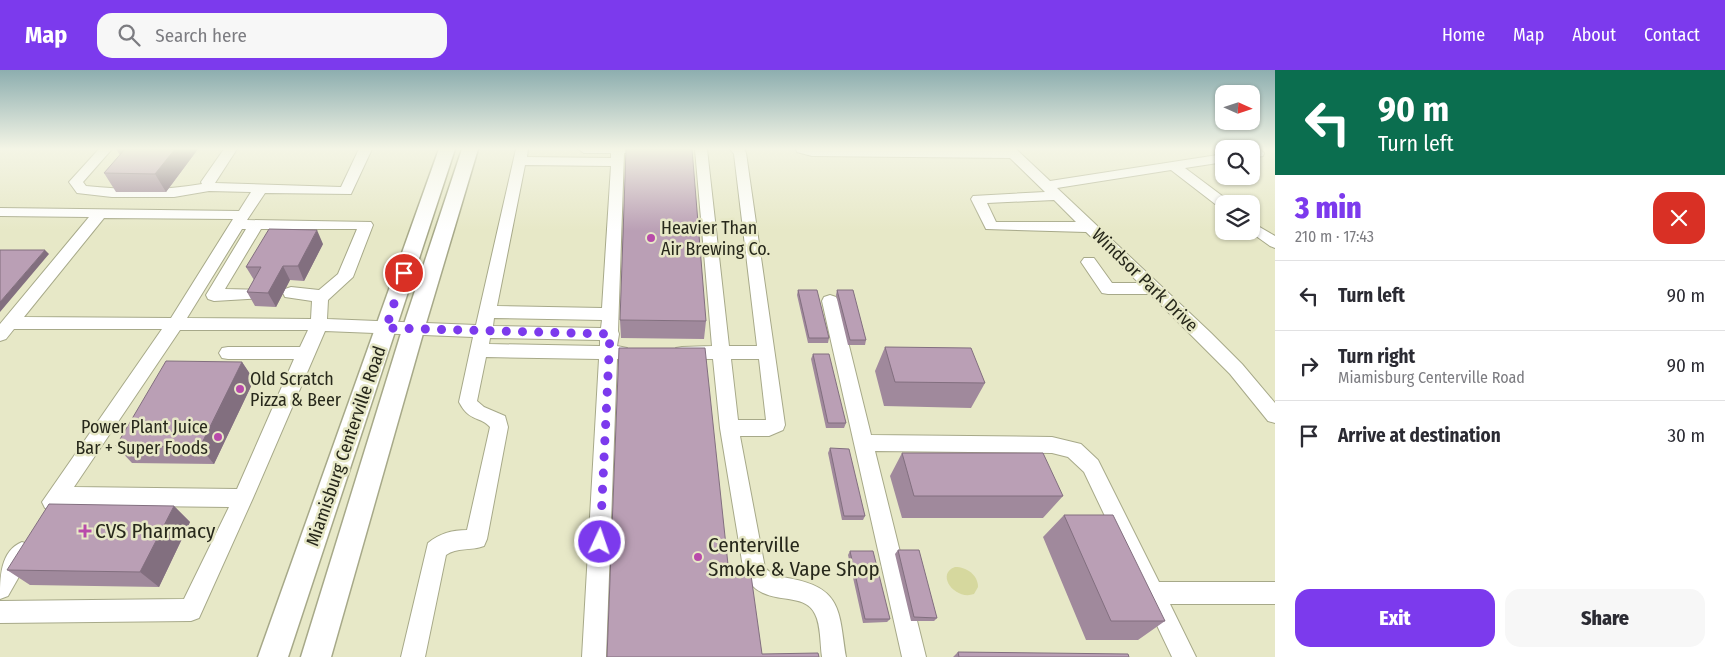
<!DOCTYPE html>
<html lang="en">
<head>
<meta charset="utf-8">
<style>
	:root { --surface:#fff; --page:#f7f7f7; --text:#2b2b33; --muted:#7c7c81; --line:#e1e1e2; --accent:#7c3aed }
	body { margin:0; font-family:"Fira Sans Condensed",sans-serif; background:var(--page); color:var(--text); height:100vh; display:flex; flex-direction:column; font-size:19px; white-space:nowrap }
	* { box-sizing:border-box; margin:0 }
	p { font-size:16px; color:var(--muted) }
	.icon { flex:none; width:28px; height:28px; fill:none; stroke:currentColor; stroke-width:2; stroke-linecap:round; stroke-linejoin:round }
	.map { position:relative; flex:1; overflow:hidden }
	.panel { display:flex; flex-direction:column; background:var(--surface); width:450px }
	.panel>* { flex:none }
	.guide { background:#0b6e4f; color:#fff; overflow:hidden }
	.needle { width:32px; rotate:93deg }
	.tools { position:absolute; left:1215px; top:15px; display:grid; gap:10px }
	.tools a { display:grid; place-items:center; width:45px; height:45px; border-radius:10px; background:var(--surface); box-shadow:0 1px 4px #0004; font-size:25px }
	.pin { position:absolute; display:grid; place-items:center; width:42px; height:42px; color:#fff; margin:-21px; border:2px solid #fff; border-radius:50%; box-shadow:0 1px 5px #0007 }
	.me { position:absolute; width:55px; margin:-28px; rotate:3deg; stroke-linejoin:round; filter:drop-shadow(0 0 4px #0008) }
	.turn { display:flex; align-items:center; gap:18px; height:105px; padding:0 20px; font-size:22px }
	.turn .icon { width:65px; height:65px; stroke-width:2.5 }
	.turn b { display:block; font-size:35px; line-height:42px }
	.round { display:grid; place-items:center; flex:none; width:52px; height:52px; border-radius:15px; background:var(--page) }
	.summary { display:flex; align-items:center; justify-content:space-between; height:85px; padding:0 20px }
	h1 { font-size:30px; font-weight:800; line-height:38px; color:var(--accent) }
	.cta { display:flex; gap:10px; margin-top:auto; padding:10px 20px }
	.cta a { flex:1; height:58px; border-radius:15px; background:var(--accent); color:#fff; font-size:20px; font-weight:800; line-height:58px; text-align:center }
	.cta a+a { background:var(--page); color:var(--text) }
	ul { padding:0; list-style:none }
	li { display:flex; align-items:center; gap:15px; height:70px; padding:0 20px; border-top:1px solid var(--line) }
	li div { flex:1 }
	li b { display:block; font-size:19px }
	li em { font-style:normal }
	header { display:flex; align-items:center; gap:30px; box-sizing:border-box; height:70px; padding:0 25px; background:var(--accent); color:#fff }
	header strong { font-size:24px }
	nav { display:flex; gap:28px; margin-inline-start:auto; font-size:18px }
	.search { width:350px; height:45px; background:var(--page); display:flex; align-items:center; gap:12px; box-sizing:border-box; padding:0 18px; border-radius:15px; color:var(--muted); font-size:19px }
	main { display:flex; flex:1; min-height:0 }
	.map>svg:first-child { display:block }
</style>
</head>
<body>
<header>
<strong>Map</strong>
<div class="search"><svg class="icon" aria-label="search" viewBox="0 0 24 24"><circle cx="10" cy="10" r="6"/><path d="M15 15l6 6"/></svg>Search here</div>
<nav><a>Home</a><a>Map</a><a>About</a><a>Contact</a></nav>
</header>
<main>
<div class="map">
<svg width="1275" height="587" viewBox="0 0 1275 587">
	<rect width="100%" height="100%" fill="#e7e8c7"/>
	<path fill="#d6d89e" d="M955 497C967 497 978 505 978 517L974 524C955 531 935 504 955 497Z"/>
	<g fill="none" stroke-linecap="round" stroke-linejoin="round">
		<g stroke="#a7a989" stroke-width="2">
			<path id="minor" d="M99 79H112L83 112 86 116C125 120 163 121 202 114L201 112 224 79H237L215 113 341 117 359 79H372L351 124 265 123 247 150 371 152 373 155 353 207 328 230 327 249 476 255 516 79H528L527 87 611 88V83H584L578 79H651L645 83H624L618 261 619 264 617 276 627 278 630 283 627 288 617 289 606 587H582L599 289 486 287 477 331 484 337 505 346 508 357 487 469 484 476C471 481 457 477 446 485L425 587H401L428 473C440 463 453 460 467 460L490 357C481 346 470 353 459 332L473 267 325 261 253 428 199 548 191 551 0 553V531L184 529 229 437 62 435 59 438 52 441 45 438 42 432 162 259H14L6 269 0 271V254L89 147 0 146V138L239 141 251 122 209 121 174 127H112L77 123 69 112ZM525 95 611 96 602 238 497 236ZM104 148 233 149 171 248 24 247ZM242 159H246L206 225 208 229 214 231 265 228 267 224 265 220 225 219 261 159H357L338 204 319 220 291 217 285 219 283 223 285 227 312 231 311 249 187 248ZM494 248 602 250 601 258 493 256ZM180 260H308L300 277H228L222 278 219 283 222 288 228 289H294L237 419 74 417ZM490 268 600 270V276L489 274Z
				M695 79H707L729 276H757L734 84 730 79H744L746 83 785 355 783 360 769 366H740L765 498C773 506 782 507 793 509 843 519 839 544 846 587H822C820 574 821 555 815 544 803 518 761 541 744 503L720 358 713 289H682L676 288 673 283 676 278 682 277 712 276ZM731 289H759L766 350H738Z
				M796 79H1016L1050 111 1224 84V92L1185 98 1229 131 1231 134H1224V138L1219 137 1171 100 1057 118 1211 263 1242 294 1275 333V353L1268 351 1230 304 1150 224H1108L1102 223 1081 192 1084 188H1094L1112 213H1139L1086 162 986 159 971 129 973 126 1045 122 1010 88 812 86 797 82ZM1054 130 1076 152H996L987 133Z
				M1259 79 1264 83 1263 86 1251 88V80Z
				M1251 152 1275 166V178L1270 176 1249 161H1251Z
				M830 225 836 227 838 231 871 365 1052 367 1081 374 1098 390 1159 512H1275V534H1170L1196 587H1172L1084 402 1068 387 1052 383 875 381 926 587H902L822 231 824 227Z
				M22 472 30 475 33 482 8 526 0 529C0 508 0 481 22 472Z"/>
		</g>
		<g stroke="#a7a989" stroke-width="3">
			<path id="major" d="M439 79H455L288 587H258Z
				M462 79H478L424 260 331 587H301L402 260Z"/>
		</g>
		<use href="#minor" fill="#fff" fill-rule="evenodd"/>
		<use href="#major" fill="#fff" fill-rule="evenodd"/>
	</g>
	<path fill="#a0899c" d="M116 79H198L166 122H116L104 103 120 85Z
		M323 174 304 211 290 210 276 237 255 236 247 222 254 210 246 197Z
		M798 220 829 268 828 273H808L797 225Z
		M837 220 866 270 865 275H848L836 225Z
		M620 250 706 251 704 269 621 268Z
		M885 277 985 313 971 338 884 336 875 301Z
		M813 284 846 353 844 358H826L811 289Z
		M242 292 254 310 214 394 132 393 116 376Z
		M830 378 865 446 863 450H842L828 383Z
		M902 383 1063 426 1043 448H902L890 406Z
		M174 436 190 452 159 517 30 515 7 500Z
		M1064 445 1165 551 1138 570H1086L1043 467Z
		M898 480 937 548 934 551H911L895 484Z
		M850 481 890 549 887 552 863 553 848 485Z
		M958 582 1129 587H953Z"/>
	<path fill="#826f7f" d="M175 79H198L166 122 155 104Z
		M317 160 323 174 304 211 298 196Z
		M45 180 49 184 0 242V232Z
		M283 196 290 210 276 237 268 223Z
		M242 292 254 310 214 394 200 377Z
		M174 436 190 452 159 517 140 502Z"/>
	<path fill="#ba9fb5" stroke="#826f7f" d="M125 79H175L155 104 104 103Z
		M626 79H692L706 251 620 250Z
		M269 159 317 160 298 196H283L268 223 247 222 261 197H246Z
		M0 180H45L0 232Z
		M798 220H817L829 268H809Z
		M837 220H853L866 270H850Z
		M885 277 971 278 985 313 895 312Z
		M619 278H705L729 504 751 505 762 584 818 583 819 587H607Z
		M813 284H829L846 353H828Z
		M166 291 242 292 200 377 116 376Z
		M830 378 849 379 865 446H844Z
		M902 383H1043L1063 426H914Z
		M49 434 174 436 140 502 7 500Z
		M1064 445H1113L1165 551H1111Z
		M898 480H919L937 548 914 547Z
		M850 481H873L890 549H865Z
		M958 582 1128 584 1129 587H959Z"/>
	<linearGradient id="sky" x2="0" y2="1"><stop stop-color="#8daeaf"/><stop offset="0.49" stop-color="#f4f5e6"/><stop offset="1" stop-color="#f4f5e6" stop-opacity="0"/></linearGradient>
	<rect width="1275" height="161" fill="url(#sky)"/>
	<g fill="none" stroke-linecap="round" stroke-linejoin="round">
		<path stroke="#7c3aed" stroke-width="9" stroke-dasharray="0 16.2" d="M404 203 386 258 610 264 600 472"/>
	</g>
	<g fill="#b84baa" stroke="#e7e8c7" stroke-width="2">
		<circle cx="651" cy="168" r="5"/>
		<circle cx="240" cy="319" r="5"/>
		<circle cx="218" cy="367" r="5"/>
		<path d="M82.5 453.5h5v5h5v5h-5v5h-5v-5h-5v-5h5z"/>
		<circle cx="698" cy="487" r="5"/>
	</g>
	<g text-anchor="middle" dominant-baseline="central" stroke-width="5" stroke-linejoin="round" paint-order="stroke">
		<g font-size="18" fill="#27281b" stroke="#e7e8c7" text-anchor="start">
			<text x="661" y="158">Heavier Than<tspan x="661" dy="21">Air Brewing Co.</tspan></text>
			<text x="250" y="309">Old Scratch<tspan x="250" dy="21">Pizza &amp; Beer</tspan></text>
			<text x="208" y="357" text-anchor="end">Power Plant Juice<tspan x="208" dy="21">Bar + Super Foods</tspan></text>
		</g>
		<g font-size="18" fill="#27281b" stroke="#e7e8c7">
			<text transform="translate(1145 210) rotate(44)">Windsor Park Drive</text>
			<text transform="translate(346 376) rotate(-71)">Miamisburg Centerville Road</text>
		</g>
		<g font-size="21" fill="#27281b" stroke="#e7e8c7" text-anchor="start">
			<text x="95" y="461">CVS Pharmacy</text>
			<text x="708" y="475">Centerville<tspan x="708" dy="24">Smoke &amp; Vape Shop</tspan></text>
		</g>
	</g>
</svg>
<div class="tools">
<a><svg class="needle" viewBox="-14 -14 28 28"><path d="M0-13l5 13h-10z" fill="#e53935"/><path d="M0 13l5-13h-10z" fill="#7c7c81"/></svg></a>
<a><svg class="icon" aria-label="search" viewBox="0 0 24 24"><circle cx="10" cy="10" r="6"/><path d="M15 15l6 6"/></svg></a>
<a><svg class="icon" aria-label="layers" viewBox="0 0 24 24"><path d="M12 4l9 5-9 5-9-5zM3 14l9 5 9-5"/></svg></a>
</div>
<div class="pin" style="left:404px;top:203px;background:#d93025"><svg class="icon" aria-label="arrive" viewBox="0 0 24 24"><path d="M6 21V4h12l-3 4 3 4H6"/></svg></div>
<svg class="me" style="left:600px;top:472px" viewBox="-20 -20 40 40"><circle r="17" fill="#7c3aed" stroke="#fff" stroke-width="3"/><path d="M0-11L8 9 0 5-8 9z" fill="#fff"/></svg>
</div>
<section class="panel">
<div class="guide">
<div class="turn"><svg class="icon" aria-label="left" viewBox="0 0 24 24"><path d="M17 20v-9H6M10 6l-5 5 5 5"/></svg><div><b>90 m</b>Turn left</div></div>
</div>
<div class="summary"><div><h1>3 min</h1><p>210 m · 17:43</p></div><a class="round" style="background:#d93025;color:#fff"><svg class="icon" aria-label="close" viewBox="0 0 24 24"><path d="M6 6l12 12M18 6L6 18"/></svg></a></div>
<ul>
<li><svg class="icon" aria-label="left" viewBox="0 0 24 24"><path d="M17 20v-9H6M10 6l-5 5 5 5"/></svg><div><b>Turn left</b></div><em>90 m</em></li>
<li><svg class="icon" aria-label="right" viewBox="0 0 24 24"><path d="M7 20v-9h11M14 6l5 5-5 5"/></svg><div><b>Turn right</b><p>Miamisburg Centerville Road</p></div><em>90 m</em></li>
<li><svg class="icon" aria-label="arrive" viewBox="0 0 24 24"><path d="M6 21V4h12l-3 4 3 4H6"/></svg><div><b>Arrive at destination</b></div><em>30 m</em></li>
</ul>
<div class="cta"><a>Exit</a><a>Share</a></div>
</section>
</main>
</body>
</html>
